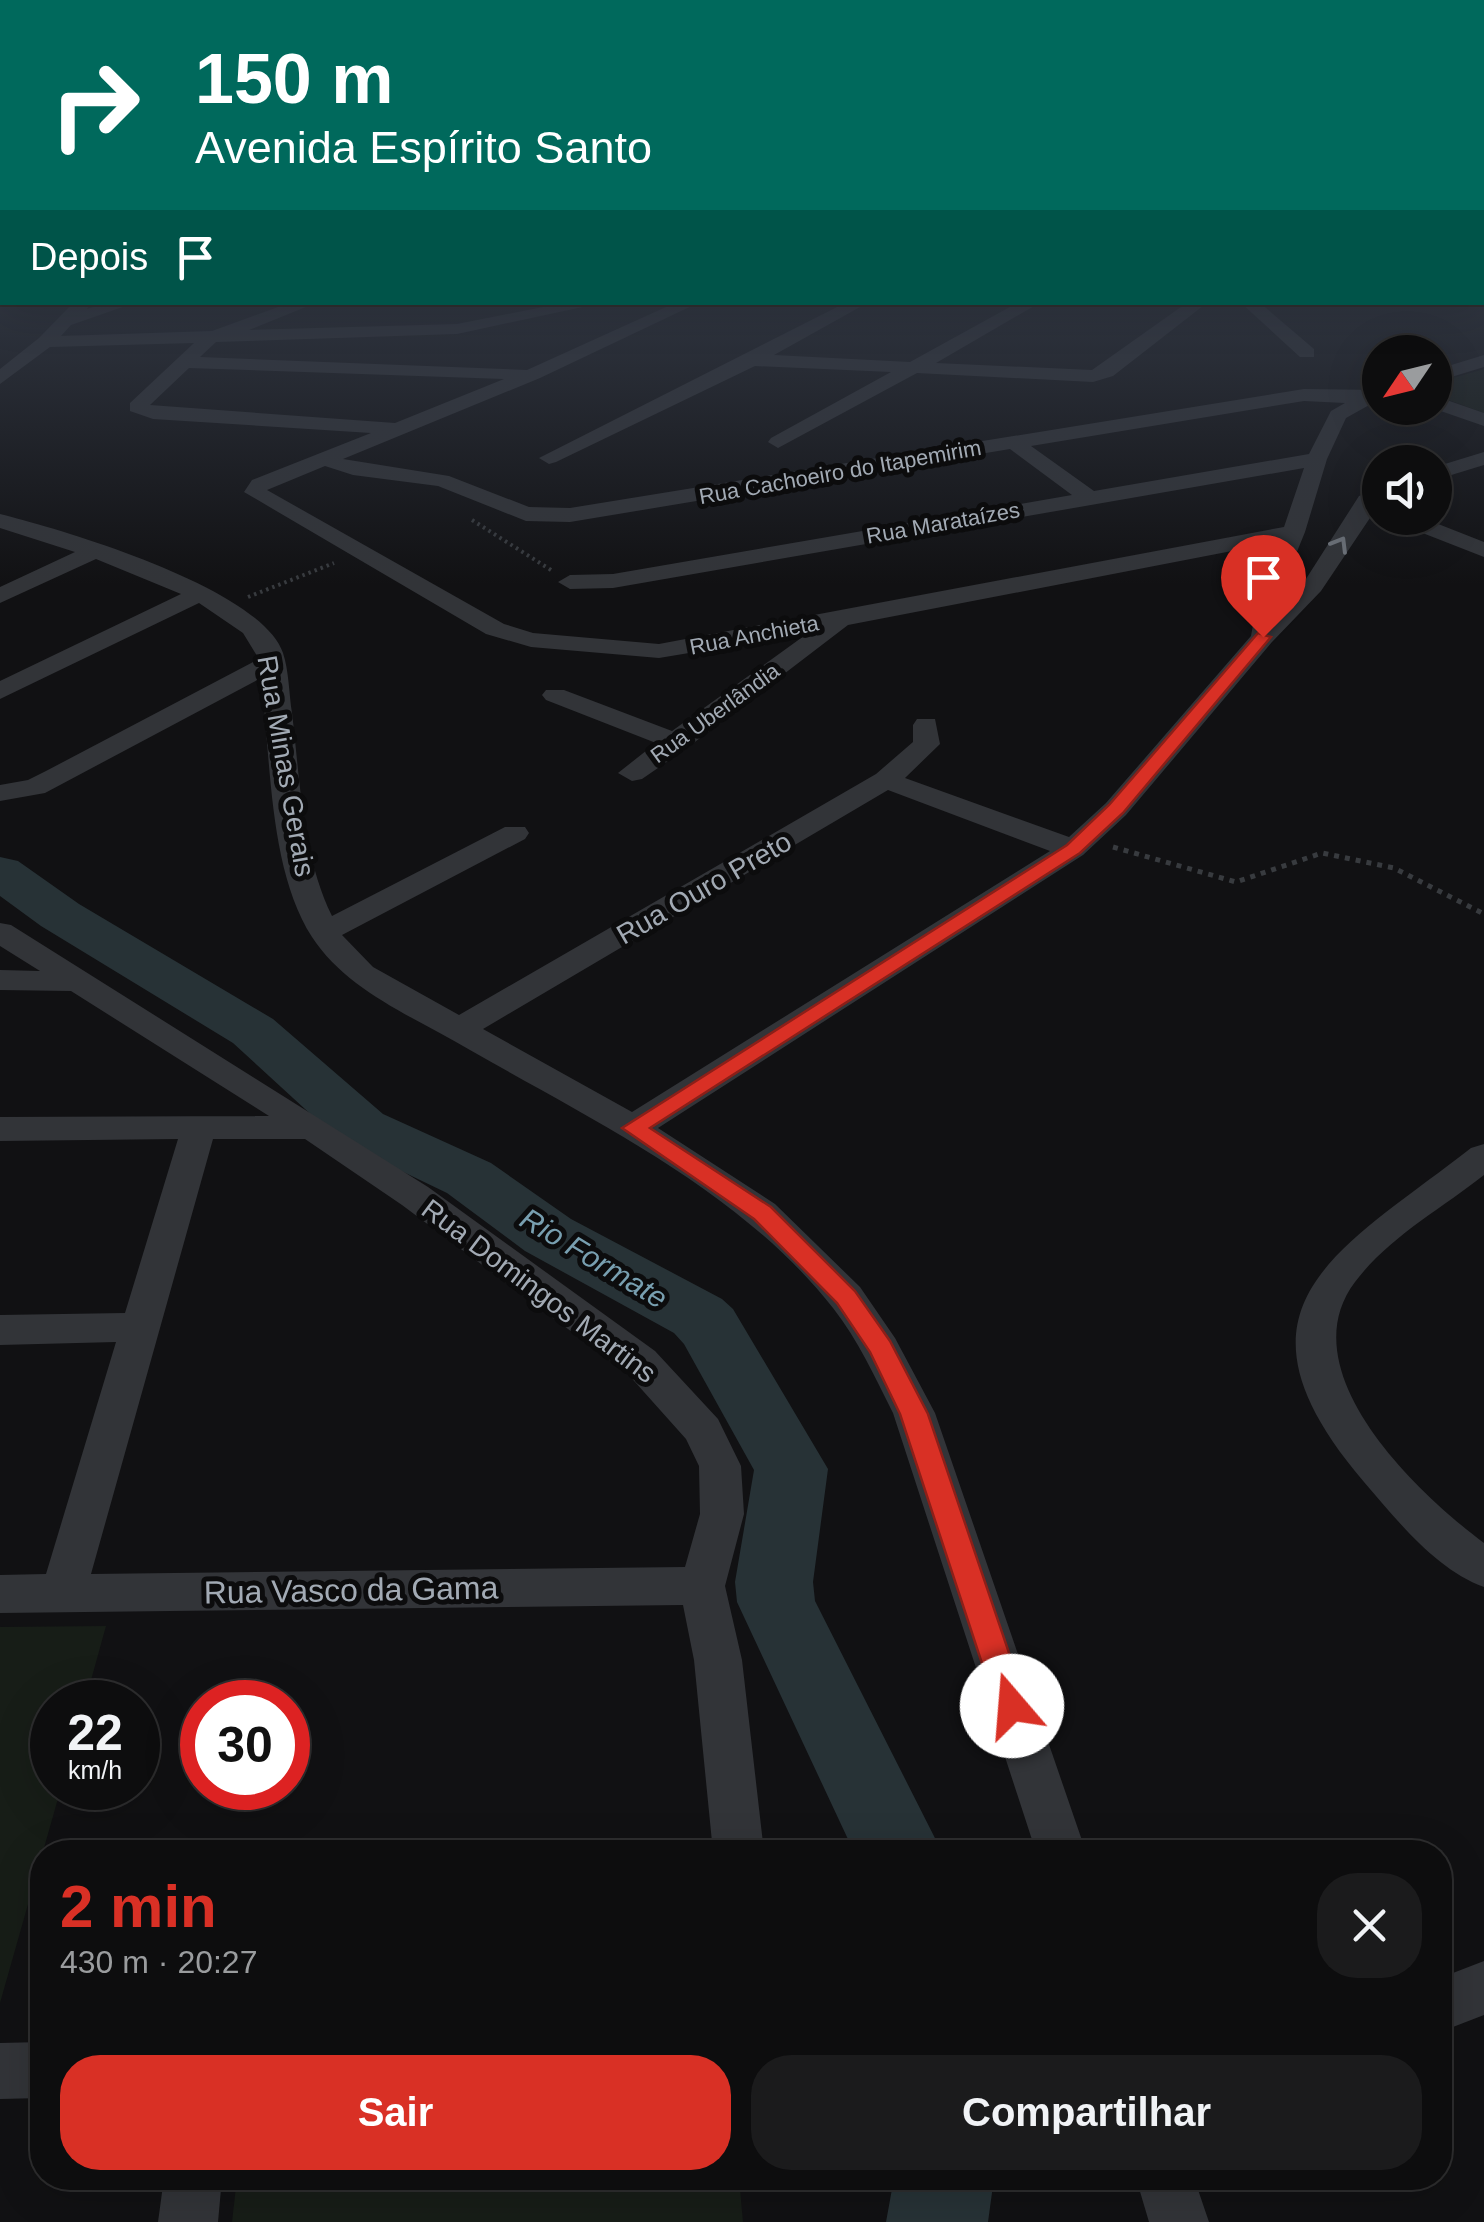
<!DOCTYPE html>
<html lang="pt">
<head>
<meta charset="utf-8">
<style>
	:root { --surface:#0d0d0e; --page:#1b1b1c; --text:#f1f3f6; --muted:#9a9c9e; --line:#2d2d2e; --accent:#d93025 }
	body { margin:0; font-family:Arial,sans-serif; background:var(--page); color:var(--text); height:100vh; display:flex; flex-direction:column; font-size:38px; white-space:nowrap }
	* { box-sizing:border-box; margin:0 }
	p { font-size:32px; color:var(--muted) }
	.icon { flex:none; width:55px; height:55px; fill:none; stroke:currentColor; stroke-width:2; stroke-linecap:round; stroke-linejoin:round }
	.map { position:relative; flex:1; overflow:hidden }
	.details { position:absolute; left:30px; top:1840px; width:1422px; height:350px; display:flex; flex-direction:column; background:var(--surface); border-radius:40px; box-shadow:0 10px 40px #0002,0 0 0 2px var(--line) }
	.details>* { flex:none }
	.banner { position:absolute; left:0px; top:0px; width:1485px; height:305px; box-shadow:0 10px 40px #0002,0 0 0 2px var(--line); background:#00695c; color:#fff; overflow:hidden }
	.needle { width:65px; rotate:235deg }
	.controls { position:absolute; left:1362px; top:335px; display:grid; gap:20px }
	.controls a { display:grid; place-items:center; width:90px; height:90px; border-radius:50%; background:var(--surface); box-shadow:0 10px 40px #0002,0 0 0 2px var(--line); font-size:50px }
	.speed { position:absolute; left:30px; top:1680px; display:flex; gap:20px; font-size:50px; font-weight:700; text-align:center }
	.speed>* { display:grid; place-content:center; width:130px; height:130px; border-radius:50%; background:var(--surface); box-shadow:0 10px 40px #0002,0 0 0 2px var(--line); line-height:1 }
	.speed small { font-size:25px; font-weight:400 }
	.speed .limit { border:15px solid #d22; background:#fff; color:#111 }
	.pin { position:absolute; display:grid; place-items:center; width:85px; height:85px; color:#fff; margin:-102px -42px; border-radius:50% 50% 50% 0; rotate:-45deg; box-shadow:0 0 10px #0007 }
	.pin .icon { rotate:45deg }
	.me { position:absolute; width:110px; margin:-55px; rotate:342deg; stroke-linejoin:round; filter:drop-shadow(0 0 8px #0008) }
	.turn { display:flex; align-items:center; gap:35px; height:210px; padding:0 30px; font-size:45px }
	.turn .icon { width:130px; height:130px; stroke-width:2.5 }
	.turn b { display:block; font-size:70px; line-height:85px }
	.then { display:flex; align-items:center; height:95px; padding:0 30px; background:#0003; gap:20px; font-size:38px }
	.round { display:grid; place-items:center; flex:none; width:105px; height:105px; border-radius:40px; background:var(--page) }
	.overview { display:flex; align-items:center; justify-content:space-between; height:170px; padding:0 30px }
	h1 { font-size:60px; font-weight:700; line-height:75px; color:var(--accent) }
	.button { display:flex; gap:20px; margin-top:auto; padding:20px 30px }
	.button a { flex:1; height:115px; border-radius:40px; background:var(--accent); color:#fff; font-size:40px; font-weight:700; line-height:115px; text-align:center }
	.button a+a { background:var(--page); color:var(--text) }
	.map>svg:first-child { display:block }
</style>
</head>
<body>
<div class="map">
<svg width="1484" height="2222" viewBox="0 0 1484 2222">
	<rect width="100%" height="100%" fill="#111113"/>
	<path fill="#171d17" d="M1484 369V413L1435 395V383Z
		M106 1626 85 1702H52V1788H61L0 2003V1627Z
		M237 2178H739L743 2222H232Z"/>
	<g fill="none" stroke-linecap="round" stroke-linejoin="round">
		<path fill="#273236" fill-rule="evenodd" d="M0 857 18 861 79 904 273 1019 383 1114 491 1163 571 1219 722 1299 733 1309 828 1469 813 1582 815 1601 942 1852H854L737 1602 735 1582 754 1470 684 1344 674 1333 525 1251 447 1193 341 1142 233 1043 41 926 0 896Z
			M894 2178H994L988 2222H886Z"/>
		<path stroke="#383b3f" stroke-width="4" stroke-dasharray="2.5 4" stroke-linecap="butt" d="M472 520 551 570
			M248 597 334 563"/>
		<path stroke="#383b3f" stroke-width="5" stroke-dasharray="5 6" stroke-linecap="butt" d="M1113 847 1236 882 1322 853 1394 868 1484 914"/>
		<path fill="#323438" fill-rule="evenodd" d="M1482 285H1484V295H1482Z
			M74 302H92L87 309 109 302H137L71 325 61 336 212 331 292 302H318L249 330 457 324 568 302H606L457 334 216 342 200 357 527 370 677 302H700L540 378 343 459 449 476 529 507 570 508 1304 389 1380 390V399L1346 418 1327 459 1305 532 1285 581 1281 605 1304 582 1359 496 1380 488V503L1321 591 1272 642 1126 815 1083 855 658 1128 775 1204 860 1287 895 1338 935 1413 1086 1852H1036L893 1413C875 1377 858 1340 833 1308 741 1191 596 1122 470 1050 416 1018 347 991 312 937 268 869 271 756 261 678L45 793 0 801V785L28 780 46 771 259 659 243 633 199 603 0 699V681L181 594 96 559 0 603V587L75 552 0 528V514C64 530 261 588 283 653 289 671 289 694 292 713 300 779 302 855 332 916L505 827H525L529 833 525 839 342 935 373 967 459 1015 876 774 913 742V725L917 719H935L940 744 905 778 1069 837 1106 803 1251 636 1261 581 1279 542 848 625 687 748 642 779 632 781 618 773 656 743 546 700 542 695 546 690H564L672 731 808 633 659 658 531 647 486 634 244 492 252 480 371 433 153 419 130 411V403L194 343 50 347 0 384V369L39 338ZM189 368 504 379 395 423 150 405ZM1304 401 1345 403 1331 411 1309 454 1094 491 1031 446ZM1010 449 1072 495 613 574 570 575 558 582 570 589 613 588 1304 468 1284 527 659 644 533 633 504 624 267 490 325 466 353 475 438 486 526 521 570 522ZM888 790 1050 851 632 1112 483 1029Z
			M847 302H869L774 355 910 362 1019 302H1041L936 363 1092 370 1188 302H1208L1113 376 1093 382 917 373 778 448 768 442 771 438 891 372 755 366 556 462 549 464 539 458Z
			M1240 302H1259L1314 349V357H1300Z
			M1484 355V367L1435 382V370Z
			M1435 396 1484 413V426L1432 408H1435Z
			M1484 452V465L1435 480V467Z
			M1394 518H1423L1484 542V557L1397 523Z
			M0 923 11 925 428 1187 655 1351 718 1419 741 1466 744 1514 725 1586 742 1660 764 1852H713L694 1660 683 1605 0 1613V1575L46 1574 116 1342 0 1345V1315L125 1313 178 1139 0 1141V1117L269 1116 71 991 0 990V970L40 971 0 946ZM213 1139H305L402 1205 627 1373 686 1439 699 1466 700 1514 685 1567 91 1574Z
			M1484 1144V1175C1441 1209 1389 1237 1355 1282 1288 1371 1417 1493 1484 1543V1587C1436 1570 1396 1519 1364 1482 1214 1306 1339 1251 1471 1148Z
			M1484 1961V2015L1440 2032V1978Z
			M42 2042V2098L0 2099V2043Z
			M164 2178H222L218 2222H158Z
			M1136 2178H1194L1209 2222H1149Z"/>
	</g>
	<defs><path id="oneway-chevron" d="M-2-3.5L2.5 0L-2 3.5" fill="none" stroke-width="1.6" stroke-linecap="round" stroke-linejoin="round" transform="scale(2.5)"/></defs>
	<use stroke="#70757c" href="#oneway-chevron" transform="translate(1340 544) rotate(-59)"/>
	<linearGradient id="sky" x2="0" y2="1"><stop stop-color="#09090a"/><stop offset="0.47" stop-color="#323844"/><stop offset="1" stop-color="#323844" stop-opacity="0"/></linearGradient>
	<rect width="1484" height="584" fill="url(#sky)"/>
	<path fill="#d93025" stroke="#8d1f18" stroke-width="2.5" d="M1258 633 1271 637 1123 813 1080 853 650 1128 771 1207 855 1291 890 1341 928 1414 1027 1706 1023 1716 1012 1720 1001 1716 996 1706 900 1414 870 1352 837 1303 754 1219 622 1128 1067 845 1109 805Z"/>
	<g text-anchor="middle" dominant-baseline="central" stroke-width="10" stroke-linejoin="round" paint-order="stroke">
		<g font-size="22" fill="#a2aab4" stroke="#0c0c0d">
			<text transform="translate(840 472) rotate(-10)">Rua Cachoeiro do Itapemirim</text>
			<text transform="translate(943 523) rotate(-10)">Rua Marataízes</text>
			<text transform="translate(754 635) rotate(-11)">Rua Anchieta</text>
			<text transform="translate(715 713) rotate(-36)">Rua Uberlândia</text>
		</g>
		<g font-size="28" fill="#a2aab4" stroke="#0c0c0d">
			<text transform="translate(286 766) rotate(80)">Rua Minas Gerais</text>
			<text transform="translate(704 888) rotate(-30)">Rua Ouro Preto</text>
			<text transform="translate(539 1291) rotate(37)">Rua Domingos Martins</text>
		</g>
		<g font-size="30" font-style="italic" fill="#789fb0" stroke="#0c0c0d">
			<text transform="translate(594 1258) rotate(31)">Rio Formate</text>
		</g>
		<g font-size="32" fill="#a2aab4" stroke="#0c0c0d">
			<text transform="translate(351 1590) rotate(-1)">Rua Vasco da Gama</text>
		</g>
	</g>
</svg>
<div class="controls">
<a><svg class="needle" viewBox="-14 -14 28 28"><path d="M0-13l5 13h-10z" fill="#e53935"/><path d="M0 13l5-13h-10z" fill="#9a9c9e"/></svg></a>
<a><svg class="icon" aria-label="sound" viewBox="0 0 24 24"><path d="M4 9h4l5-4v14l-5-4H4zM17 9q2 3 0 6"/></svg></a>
</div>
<div class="speed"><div>22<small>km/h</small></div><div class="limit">30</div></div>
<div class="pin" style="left:1263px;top:637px;background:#d93025"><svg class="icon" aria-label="arrive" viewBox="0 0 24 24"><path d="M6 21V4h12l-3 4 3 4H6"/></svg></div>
<svg class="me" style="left:1012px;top:1706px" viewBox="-20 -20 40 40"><circle r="19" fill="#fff"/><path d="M0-13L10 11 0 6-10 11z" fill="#d93025"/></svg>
<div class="banner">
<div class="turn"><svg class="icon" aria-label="right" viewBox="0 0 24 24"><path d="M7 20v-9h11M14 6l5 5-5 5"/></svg><div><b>150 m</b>Avenida Espírito Santo</div></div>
<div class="then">Depois<svg class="icon" aria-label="arrive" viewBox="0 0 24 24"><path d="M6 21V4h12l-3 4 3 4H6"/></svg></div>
</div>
<section class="details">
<div class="overview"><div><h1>2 min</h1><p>430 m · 20:27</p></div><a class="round"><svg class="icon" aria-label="close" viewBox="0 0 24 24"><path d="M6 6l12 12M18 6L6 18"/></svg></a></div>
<div class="button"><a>Sair</a><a>Compartilhar</a></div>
</section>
</div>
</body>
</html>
